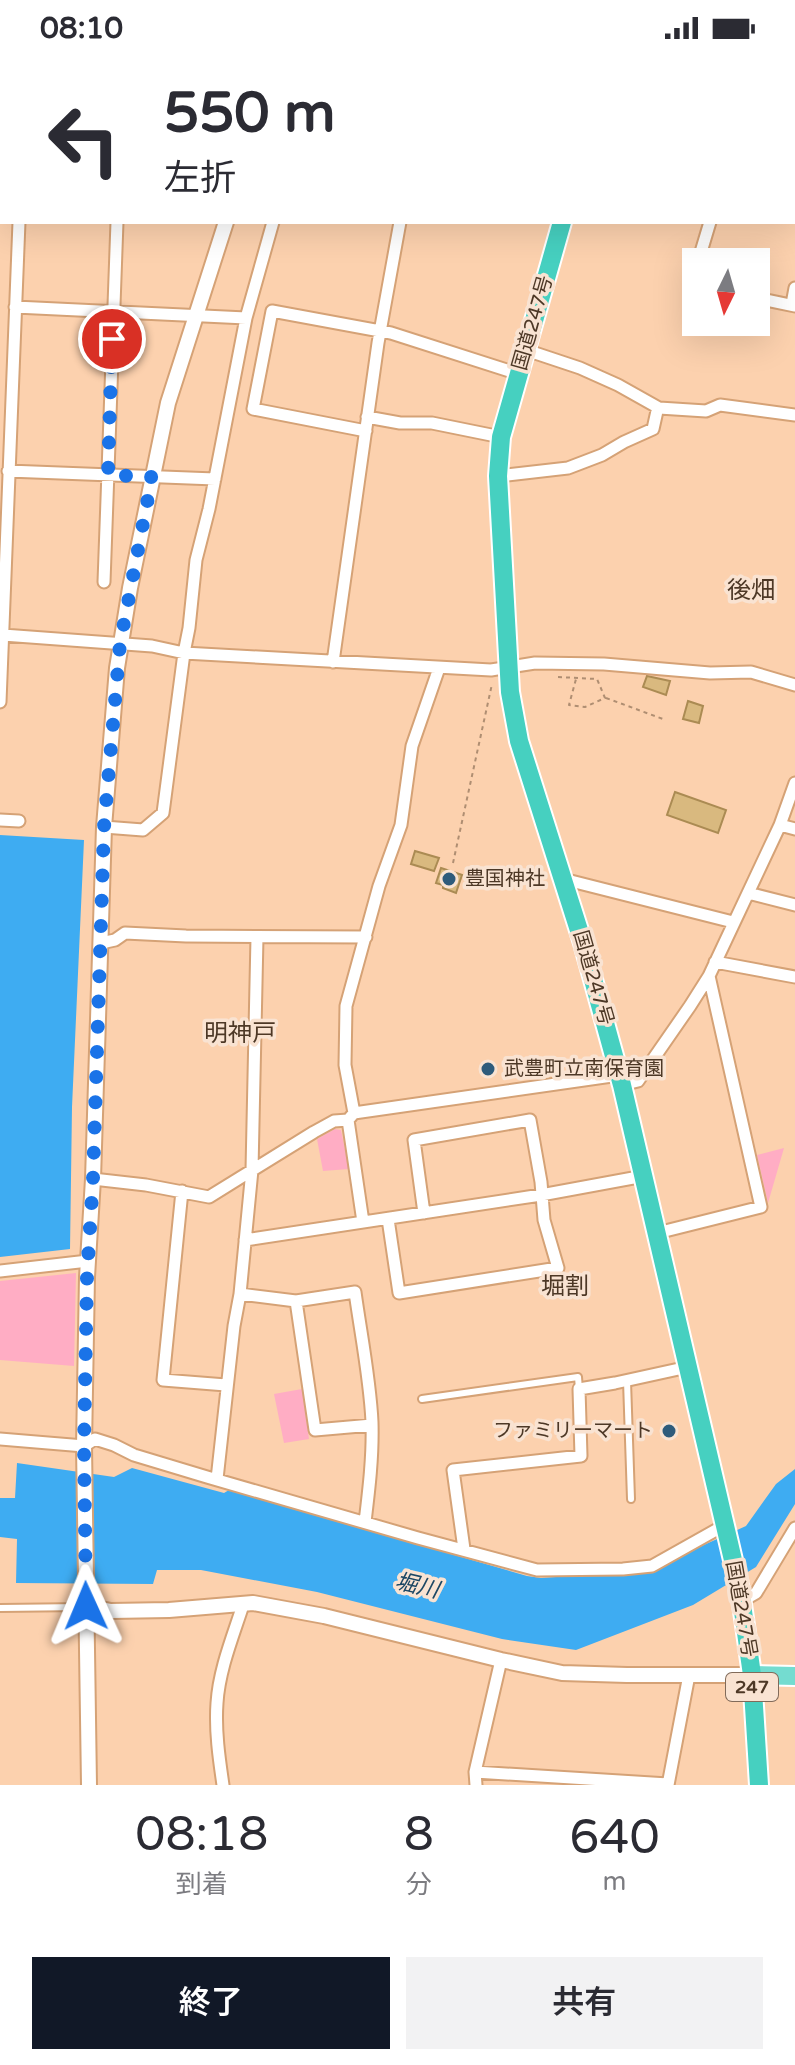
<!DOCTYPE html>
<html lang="ja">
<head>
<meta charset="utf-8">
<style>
	:root { --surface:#fff; --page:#f2f2f3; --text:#2b2b33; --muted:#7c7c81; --accent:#111827 }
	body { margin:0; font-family:"Varela Round","Noto Sans JP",sans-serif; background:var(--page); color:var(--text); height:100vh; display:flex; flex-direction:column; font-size:30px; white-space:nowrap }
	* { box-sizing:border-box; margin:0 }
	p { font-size:26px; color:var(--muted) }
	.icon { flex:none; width:44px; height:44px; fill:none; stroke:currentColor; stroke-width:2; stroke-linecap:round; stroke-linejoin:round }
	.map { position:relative; height:1729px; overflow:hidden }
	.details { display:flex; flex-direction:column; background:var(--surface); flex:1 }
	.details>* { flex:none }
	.hud { position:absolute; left:0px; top:0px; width:796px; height:168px; box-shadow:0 8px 32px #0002; background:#fff; color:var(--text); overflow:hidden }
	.needle { width:52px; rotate:185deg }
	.buttons { position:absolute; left:682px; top:192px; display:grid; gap:16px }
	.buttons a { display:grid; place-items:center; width:88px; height:88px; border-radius:0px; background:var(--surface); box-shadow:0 8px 32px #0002; font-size:40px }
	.pin { position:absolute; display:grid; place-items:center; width:68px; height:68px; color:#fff; margin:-34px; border:4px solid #fff; border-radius:50%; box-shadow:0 2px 8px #0007 }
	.me { position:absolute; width:88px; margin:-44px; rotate:359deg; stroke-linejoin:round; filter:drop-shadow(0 0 6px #0008) }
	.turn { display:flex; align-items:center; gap:28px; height:168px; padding:0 32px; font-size:36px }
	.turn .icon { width:104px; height:104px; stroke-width:2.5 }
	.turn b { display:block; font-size:56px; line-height:68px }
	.eta { display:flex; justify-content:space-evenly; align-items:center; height:136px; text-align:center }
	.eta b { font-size:48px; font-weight:600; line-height:56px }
	.action { display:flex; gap:16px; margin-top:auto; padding:16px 32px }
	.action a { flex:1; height:92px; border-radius:0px; background:var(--accent); color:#fff; font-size:32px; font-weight:600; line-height:92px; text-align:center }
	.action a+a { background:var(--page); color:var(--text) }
	.status { display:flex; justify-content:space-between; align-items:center; height:56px; padding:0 40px; background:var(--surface); direction:ltr }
	.status svg { height:22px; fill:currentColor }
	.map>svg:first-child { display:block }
</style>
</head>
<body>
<div class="status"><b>08:10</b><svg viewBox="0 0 49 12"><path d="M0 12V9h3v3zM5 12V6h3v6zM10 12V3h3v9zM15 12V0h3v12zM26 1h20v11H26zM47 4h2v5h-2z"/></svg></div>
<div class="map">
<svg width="795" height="1729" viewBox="0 0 795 1729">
	<rect width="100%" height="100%" fill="#fcd1ae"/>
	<path fill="#ffadc4" d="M335 1073 341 1074 349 1113 323 1115 317 1083Z
		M784 1092 768 1147 757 1099Z
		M76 1217 74 1310 0 1304V1225Z
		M302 1333 309 1383 284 1387 274 1338Z"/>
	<path fill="#3eacf2" d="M0 779 84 784 72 1051 70 1193 0 1201Z
		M17 1407 114 1421 132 1412 224 1437 229 1434 527 1520 541 1522 646 1515 746 1470 776 1428 795 1413V1448L756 1511 693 1549 576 1594 502 1583 317 1536 201 1514H157L153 1528 16 1527 17 1483 0 1481V1442H15Z"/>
	<path fill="#d9b97f" stroke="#ab8b53" stroke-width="2" d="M647 620 670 625 666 639 643 631Z
		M688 645 703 650 699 667 683 663Z
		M675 736 726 754 718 777 667 759Z
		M415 795 439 802 434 815 411 808Z
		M441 812 462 819 456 837 443 832V829L436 827Z"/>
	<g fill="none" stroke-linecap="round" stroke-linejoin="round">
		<g stroke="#d5a276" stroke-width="10">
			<path id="service" d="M627 1325 631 1443
				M422 1343 578 1321 579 1333
				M0 1552 84 1551"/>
		</g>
		<g stroke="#d5a276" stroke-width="15">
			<path id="minor" d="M25 2 26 0
				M123 2V0
				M794 138H795
				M698 206 710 166
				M696 226V234
				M756 242 795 250
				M792 248 795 232
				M15 251 246 262
				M526 294 580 312 618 329 659 352 706 355 720 349 795 359
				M367 361 400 367H432L501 381
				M366 375 253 353 272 255 391 277 519 318
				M8 415 215 423
				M498 420 568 412 602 399 624 386 653 373 657 355 659 352
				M104 526 117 166
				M3 579 152 590 184 597 491 614 535 607 604 608 710 617 751 616 795 629
				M333 606 378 287 400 166
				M0 646 19 166
				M0 764 19 765
				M780 769 795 773
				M104 771 143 774 163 757 184 597 189 572 196 504 209 453 246 262 273 166
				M563 823 733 866
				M748 837 795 849
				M101 887 115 884 125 877 186 880 366 881
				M715 906 795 921
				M622 1029 638 1025 690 950 709 920 780 769 795 727
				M354 1057 345 1009 346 950 379 830 401 769 412 690 439 612
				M348 1064 363 1166
				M93 1123 146 1129 209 1141 314 1076 334 1065 348 1064 354 1057 619 1019
				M182 1135 163 1324 226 1329
				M388 1163 399 1237 558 1212 544 1164 541 1126 530 1064 414 1084 424 1157
				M657 1177 761 1151 709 920
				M245 1184 541 1139 644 1120
				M0 1215 88 1205
				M240 1238 296 1245 355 1236C361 1279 370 1323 372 1366 373 1400 369 1433 365 1466
				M296 1245 315 1374 372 1369
				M0 1383 84 1390 95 1383 114 1389 134 1399 207 1421 418 1482 537 1514 623 1513 652 1510 725 1469
				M217 1423 234 1270 240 1238 252 1114 257 881
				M464 1493 453 1414 581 1400 579 1333 615 1327 688 1311
				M742 1545 756 1537 795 1472
				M475 1716 668 1728
				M223 1729C219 1702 215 1674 217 1647 219 1614 233 1580 243 1549
				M476 1729 475 1716 501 1604
				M668 1729 689 1619"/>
		</g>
		<g stroke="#d5a276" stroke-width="18">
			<path id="tertiary" d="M772 0 775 2
				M281 2 282 0
				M794 15 795 16
				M86 1550 111 1555 169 1554 253 1547 324 1560 501 1604 562 1617 627 1619H752
				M89 1729 84 1390 87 1221 93 1123 104 771 117 612 130 532 168 347 226 166"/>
		</g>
		<g stroke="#fff" stroke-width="22">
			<path id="primary" d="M752 1619 795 1620"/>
		</g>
		<g stroke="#fff" stroke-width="22">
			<path id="trunk" d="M611 2V0
				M562 166 501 381 498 420 510 636 519 685 583 887 622 1029 740 1534 752 1619 759 1729"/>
		</g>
		<path stroke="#af8e72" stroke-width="2" stroke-dasharray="4 4" stroke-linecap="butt" d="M558 621 597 623 605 642 585 651 569 649 576 623
			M606 642 663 663
			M453 807 492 628"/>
		<use href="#service" stroke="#fff" stroke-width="6"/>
		<use href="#minor" stroke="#fff" stroke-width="11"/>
		<use href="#tertiary" stroke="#fff" stroke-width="14"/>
		<use href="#primary" stroke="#74dcd0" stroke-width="18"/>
		<use href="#trunk" stroke="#46d0c0" stroke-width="18"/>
	</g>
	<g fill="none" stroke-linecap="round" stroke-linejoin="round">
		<path stroke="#1a73e8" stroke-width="14" stroke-dasharray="0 25.2" d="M86 1550 84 1390 87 1221 93 1123 104 771 120 588 152 421 108 419 112 283"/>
	</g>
	<g fill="#2e5b7b" stroke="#f9e3d2" stroke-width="3">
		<circle cx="449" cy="823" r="8"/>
		<circle cx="488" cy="1013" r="8"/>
		<circle cx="669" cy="1375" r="8"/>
	</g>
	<g text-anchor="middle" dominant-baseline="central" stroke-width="7" stroke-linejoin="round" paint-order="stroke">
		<rect fill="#f9e3d2" stroke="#816b5a" stroke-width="2" x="726" y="1617" width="52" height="28" rx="6"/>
		<g font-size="18" font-weight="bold" fill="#4d3826">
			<text x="752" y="1631">247</text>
		</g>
		<g font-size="20" fill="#4d3826" stroke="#f9e3d2">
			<text transform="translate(533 267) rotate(-74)">国道247号</text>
			<text transform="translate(593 922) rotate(74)">国道247号</text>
			<text transform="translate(741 1553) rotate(80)">国道247号</text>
		</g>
		<g font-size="20" fill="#4d3826" stroke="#f9e3d2" text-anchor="start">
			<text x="465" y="823">豊国神社</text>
			<text x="504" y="1013">武豊町立南保育園</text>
			<text x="653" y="1375" text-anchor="end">ファミリーマート</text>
		</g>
		<g font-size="22" font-style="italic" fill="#1c4764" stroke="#f9e3d2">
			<text transform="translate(417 1530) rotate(13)">堀川</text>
		</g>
		<g font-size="24" fill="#4d3826" stroke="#f9e3d2">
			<text x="751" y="534">後畑</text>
			<text x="240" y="977">明神戸</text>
			<text x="565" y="1230">堀割</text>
		</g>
	</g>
</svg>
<div class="buttons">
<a><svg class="needle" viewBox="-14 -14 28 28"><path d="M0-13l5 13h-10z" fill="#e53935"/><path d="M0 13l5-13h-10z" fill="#7c7c81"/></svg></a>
</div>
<div class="pin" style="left:112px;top:283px;background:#d93025"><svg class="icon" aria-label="arrive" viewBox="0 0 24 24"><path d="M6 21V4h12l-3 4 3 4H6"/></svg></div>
<svg class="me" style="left:86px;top:1550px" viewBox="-20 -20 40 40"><path d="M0-17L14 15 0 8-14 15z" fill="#1a73e8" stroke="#fff" stroke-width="4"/></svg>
<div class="hud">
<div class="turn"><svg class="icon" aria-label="left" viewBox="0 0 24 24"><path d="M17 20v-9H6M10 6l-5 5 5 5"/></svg><div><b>550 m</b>左折</div></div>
</div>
</div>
<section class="details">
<div class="eta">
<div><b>08:18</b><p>到着</p></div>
<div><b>8</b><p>分</p></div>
<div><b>640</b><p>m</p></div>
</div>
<div class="action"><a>終了</a><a>共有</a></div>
</section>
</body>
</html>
